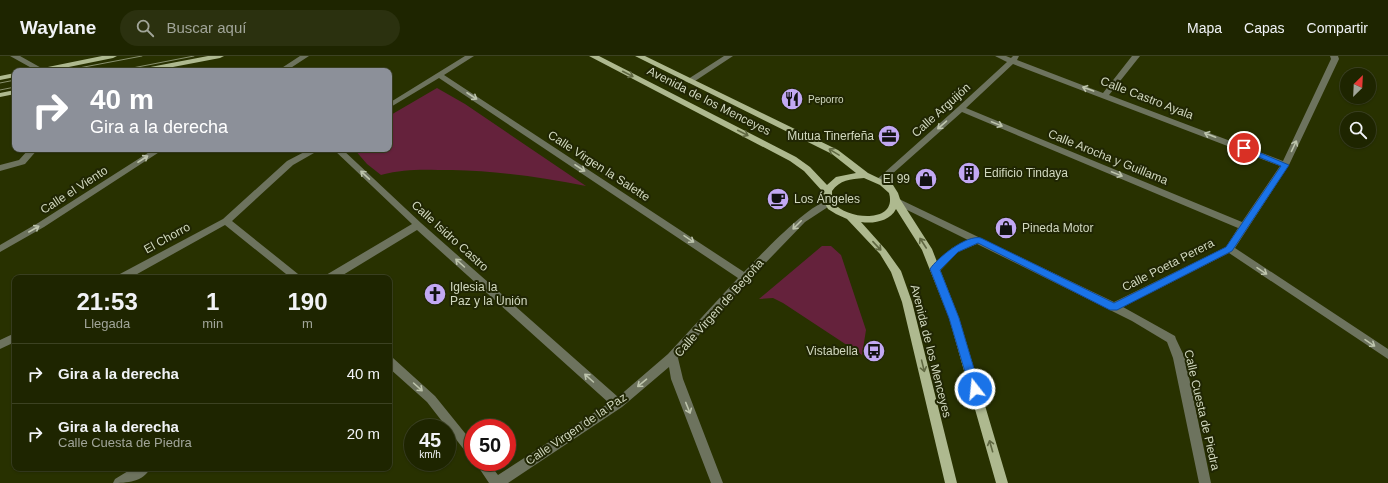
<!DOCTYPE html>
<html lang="es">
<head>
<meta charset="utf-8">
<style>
	:root { --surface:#1e2500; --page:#2b310f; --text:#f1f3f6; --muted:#a1a599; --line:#3c4222 }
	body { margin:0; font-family:Helvetica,sans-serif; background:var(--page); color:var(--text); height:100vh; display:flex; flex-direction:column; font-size:15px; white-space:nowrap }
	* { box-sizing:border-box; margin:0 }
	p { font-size:13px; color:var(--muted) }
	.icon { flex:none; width:22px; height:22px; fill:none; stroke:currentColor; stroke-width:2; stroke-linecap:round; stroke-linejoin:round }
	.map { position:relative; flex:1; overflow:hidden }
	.side { position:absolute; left:12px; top:219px; width:380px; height:196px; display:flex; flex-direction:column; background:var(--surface); border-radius:8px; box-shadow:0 1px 3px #0004,0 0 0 1px var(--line) }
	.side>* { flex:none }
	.top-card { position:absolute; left:12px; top:12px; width:380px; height:84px; border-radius:8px; box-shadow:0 1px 3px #0004,0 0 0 1px var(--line); background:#8c9099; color:#fff; overflow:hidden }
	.needle { width:26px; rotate:24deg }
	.controls { position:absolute; left:1340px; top:12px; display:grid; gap:8px }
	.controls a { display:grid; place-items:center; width:36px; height:36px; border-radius:50%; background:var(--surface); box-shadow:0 1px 3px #0004,0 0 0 1px var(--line); font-size:20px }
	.speed { position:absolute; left:404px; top:363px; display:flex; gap:8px; font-size:20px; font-weight:700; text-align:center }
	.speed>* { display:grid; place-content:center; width:52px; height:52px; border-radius:50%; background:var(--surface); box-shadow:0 1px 3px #0004,0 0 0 1px var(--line); line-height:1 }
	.speed small { font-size:10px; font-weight:400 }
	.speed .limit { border:6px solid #d22; background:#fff; color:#111 }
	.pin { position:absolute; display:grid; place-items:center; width:34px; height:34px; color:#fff; margin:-17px; border:2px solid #fff; border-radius:50%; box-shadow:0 1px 4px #0007 }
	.me { position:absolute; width:44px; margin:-22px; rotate:344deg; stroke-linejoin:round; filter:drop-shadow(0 0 3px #0008) }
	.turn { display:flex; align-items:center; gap:14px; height:84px; padding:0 12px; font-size:18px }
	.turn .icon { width:52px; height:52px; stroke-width:2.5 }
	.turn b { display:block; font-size:28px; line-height:34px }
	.eta { display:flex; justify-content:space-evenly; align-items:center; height:68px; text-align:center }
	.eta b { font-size:24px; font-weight:700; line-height:28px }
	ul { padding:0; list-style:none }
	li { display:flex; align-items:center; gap:12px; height:60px; padding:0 12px; border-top:1px solid var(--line) }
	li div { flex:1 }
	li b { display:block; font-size:15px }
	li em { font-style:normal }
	header { display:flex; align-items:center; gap:24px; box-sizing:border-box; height:56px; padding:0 20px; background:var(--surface); border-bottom:1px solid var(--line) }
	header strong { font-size:19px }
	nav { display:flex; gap:22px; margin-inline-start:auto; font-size:14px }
	.search { width:280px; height:36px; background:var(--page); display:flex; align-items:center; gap:10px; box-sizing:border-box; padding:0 14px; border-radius:22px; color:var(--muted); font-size:15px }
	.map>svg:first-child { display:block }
</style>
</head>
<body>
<header>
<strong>Waylane</strong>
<div class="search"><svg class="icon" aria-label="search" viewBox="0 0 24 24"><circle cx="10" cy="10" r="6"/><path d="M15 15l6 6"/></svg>Buscar aquí</div>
<nav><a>Mapa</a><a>Capas</a><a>Compartir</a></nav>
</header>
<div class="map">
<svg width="1388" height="427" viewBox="0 0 1388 427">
	<rect width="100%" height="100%" fill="#283100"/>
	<path fill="#65223c" d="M437 32 465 48 586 130C541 121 497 115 452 114 425 114 407 112 381 119L367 108 354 93H389V60Z
		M822 190H831L841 199 866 274 862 299 783 247 773 242 759 243Z"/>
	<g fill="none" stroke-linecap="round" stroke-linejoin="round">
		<path fill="#6d735e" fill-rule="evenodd" d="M10 0H20L45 14 37 15Z
			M300 0H309L286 15H277Z
			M465 0H474L444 19 744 216C758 202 815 140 832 145L834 147 805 166 749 224 678 302 683 323 723 427H711L671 323 669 311 622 351 508 427H489L475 406H488L498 419 609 347 417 174 338 222H325L326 219 412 168 333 93H342L421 167 618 341 668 298 738 222 439 22 389 52V47Z
			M724 0H733L692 27H689L685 25Z
			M995 0H1006L1011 2 1013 0H1019L1017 4 1103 37 1132 0H1140L1109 39 1283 105 1331 3 1330 0H1338L1339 3 1289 109 1235 192 1388 293V303L1229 197 1123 251 1175 280 1176 283 1185 302 1211 427H1199L1173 302 1167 286 1132 265 977 188 958 196 939 216H931L930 213 931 210 952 192 968 184 893 147 891 145 896 142 899 143 1114 246 1226 191 1238 172 962 56 882 127 879 128 875 125 958 51 1007 6ZM1013 8 1280 110 1242 166 966 52Z
			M29 93H38L25 108 0 115V109L19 104Z
			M154 93H164L44 171 0 196V189L38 167Z
			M310 93H321L293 109 232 165 303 222H291L225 169 130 222H117L118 219 223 163 287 105Z
			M15 277V286L0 293V284Z
			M389 300 393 302 435 340 473 387V401L469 400 427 346 389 312Z
			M133 412H150C144 426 126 427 113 427L115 423Z"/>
		<path fill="#aeb98f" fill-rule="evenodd" d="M102 0H117L113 2 49 15H34L38 13Z
			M208 0H224L220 2 152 15H136L140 13Z
			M589 0H599L796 101 810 111 827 129 836 121 856 117 832 98 635 0H645L838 94 868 117 893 129 898 137 900 143 932 193 959 262 1008 427H996L949 262 922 194 896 153C890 165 874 168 861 166L886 194 901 215 912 246 957 427H945L902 246 891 216 880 198 847 163 836 158 828 153 824 146 823 136 804 115 790 105ZM864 122 880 129 889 137C898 168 847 164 834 147 832 144 832 139 832 135 840 124 850 123 864 122Z
			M15 17V21L0 24V20Z
			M15 34V38L0 41V37Z"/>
		<path stroke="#88906d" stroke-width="1" d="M63 15 142 0
			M117 15 194 0
			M0 27 15 24
			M0 34 15 31"/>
	</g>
	<defs><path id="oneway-shaft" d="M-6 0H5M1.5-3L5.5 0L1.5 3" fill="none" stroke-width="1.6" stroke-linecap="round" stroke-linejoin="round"/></defs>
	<g stroke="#606842">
		<use href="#oneway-shaft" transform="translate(628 18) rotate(27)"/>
		<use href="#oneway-shaft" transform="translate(743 77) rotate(27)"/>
		<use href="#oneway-shaft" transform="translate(834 96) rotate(-149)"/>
		<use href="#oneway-shaft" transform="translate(923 187) rotate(-123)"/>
		<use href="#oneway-shaft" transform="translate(877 190) rotate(47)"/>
		<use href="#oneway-shaft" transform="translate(923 310) rotate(76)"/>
		<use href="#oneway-shaft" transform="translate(991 390) rotate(-106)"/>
	</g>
	<g stroke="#bdc4ac">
		<use href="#oneway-shaft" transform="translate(1088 33) rotate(-160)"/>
		<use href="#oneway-shaft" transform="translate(472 40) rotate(33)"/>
		<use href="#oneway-shaft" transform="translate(997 68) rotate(22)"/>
		<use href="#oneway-shaft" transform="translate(942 69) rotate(139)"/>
		<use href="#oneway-shaft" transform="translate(1210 79) rotate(-159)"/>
		<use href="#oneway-shaft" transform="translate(1294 90) rotate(-65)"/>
		<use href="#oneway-shaft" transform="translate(143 103) rotate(-33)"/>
		<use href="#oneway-shaft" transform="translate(580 112) rotate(33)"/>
		<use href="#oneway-shaft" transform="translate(1117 118) rotate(22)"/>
		<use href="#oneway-shaft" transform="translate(365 119) rotate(-137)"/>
		<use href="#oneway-shaft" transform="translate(797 169) rotate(135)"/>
		<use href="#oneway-shaft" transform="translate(34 173) rotate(-30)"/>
		<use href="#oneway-shaft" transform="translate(689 183) rotate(34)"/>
		<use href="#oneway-shaft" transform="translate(460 207) rotate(-138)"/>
		<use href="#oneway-shaft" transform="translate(1262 215) rotate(34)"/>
		<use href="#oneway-shaft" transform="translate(1370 287) rotate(34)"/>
		<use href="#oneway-shaft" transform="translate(589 322) rotate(-138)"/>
		<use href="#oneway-shaft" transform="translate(642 327) rotate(140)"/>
		<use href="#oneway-shaft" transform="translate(418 331) rotate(42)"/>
		<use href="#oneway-shaft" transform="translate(688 352) rotate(68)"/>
	</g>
	<path fill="#1a73e8" stroke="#114b97" d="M1244 90 1289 109 1232 195 1117 254H1110L978 187 958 196 940 214 959 262 980 333 978 336H971L949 262 930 213C937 202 967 178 981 182L1114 247 1226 191 1281 110 1241 94V91Z"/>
	<defs>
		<g id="restaurant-disc" transform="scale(1.15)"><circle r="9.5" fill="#c2a8f3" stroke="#202603"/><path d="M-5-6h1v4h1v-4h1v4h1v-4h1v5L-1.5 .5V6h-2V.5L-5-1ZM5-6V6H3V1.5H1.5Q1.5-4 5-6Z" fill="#111"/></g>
		<g id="office-disc" transform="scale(1.15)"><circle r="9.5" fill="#c2a8f3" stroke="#202603"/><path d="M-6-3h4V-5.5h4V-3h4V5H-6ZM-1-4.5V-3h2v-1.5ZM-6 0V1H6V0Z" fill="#111"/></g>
		<g id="building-disc" transform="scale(1.15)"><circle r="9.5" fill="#c2a8f3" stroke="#202603"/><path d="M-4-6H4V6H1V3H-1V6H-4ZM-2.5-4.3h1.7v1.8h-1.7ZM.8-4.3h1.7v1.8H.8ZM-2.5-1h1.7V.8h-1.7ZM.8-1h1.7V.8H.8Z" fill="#111"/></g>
		<g id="shop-disc" transform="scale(1.15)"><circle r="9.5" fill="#c2a8f3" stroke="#202603"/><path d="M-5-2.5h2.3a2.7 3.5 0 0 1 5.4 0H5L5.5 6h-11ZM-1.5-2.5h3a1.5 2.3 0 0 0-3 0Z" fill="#111"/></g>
		<g id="cafe-disc" transform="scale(1.15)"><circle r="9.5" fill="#c2a8f3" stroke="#202603"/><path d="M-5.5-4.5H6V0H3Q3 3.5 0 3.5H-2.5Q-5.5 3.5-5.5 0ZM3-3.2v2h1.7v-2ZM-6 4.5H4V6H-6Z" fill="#111"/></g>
		<g id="church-disc" transform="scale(1.15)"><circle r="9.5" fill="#c2a8f3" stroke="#202603"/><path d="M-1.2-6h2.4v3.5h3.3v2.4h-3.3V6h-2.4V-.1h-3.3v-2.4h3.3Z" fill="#111"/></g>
		<g id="bus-disc" transform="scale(1.15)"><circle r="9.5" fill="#c2a8f3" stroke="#202603"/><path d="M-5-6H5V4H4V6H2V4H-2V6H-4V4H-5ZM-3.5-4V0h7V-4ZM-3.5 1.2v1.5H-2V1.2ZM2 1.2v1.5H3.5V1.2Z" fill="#111"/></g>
	</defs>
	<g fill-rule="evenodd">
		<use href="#restaurant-disc" x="792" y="43"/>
		<use href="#office-disc" x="889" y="80"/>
		<use href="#building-disc" x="969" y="117"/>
		<use href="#shop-disc" x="926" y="123"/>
		<use href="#cafe-disc" x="778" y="143"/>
		<use href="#shop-disc" x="1006" y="172"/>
		<use href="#church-disc" x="435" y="238"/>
		<use href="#bus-disc" x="874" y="295"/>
	</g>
	<g text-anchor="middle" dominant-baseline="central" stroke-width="4" stroke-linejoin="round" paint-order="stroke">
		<g font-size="10" fill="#d1d8bf" stroke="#202603" text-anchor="start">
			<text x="808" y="43">Peporro</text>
		</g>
		<g font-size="12" fill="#d1d8bf" stroke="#202603">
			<text transform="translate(1147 42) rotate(21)">Calle Castro Ayala</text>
			<text transform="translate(709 45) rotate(27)">Avenida de los Menceyes</text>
			<text transform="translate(941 54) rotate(-42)">Calle Arguijón</text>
			<text transform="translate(1108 101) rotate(22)">Calle Arocha y Guillama</text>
			<text transform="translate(599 110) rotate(33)">Calle Virgen la Salette</text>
			<text transform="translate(74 134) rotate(-33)">Calle el Viento</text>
			<text transform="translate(450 180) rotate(42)">Calle Isidro Castro</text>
			<text transform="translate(167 182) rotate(-29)">El Chorro</text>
			<text transform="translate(1168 209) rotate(-27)">Calle Poeta Perera</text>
			<text transform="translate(719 252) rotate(-48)">Calle Virgen de Begoña</text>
			<text transform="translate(931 295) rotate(76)">Avenida de los Menceyes</text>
			<text transform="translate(1202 354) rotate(77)">Calle Cuesta de Piedra</text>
			<text transform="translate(576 373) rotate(-34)">Calle Virgen de la Paz</text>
		</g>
		<g font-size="12" fill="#d1d8bf" stroke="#202603" text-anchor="start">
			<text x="874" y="80" text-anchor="end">Mutua Tinerfeña</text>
			<text x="984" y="117">Edificio Tindaya</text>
			<text x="910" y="123" text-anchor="end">El 99</text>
			<text x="794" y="143">Los Ángeles</text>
			<text x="1022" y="172">Pineda Motor</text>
			<text x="450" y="231">Iglesia la<tspan x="450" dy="14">Paz y la Unión</tspan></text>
			<text x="858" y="295" text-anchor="end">Vistabella</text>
		</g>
	</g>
</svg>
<div class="controls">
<a><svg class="needle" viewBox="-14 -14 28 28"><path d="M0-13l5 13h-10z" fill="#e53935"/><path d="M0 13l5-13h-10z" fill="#a1a599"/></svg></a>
<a><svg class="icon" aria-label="search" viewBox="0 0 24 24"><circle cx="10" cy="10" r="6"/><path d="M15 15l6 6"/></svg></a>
</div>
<div class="speed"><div>45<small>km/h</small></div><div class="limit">50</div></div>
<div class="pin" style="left:1244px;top:92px;background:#d93025"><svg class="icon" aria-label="arrive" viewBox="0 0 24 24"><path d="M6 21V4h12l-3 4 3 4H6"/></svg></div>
<svg class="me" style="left:975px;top:333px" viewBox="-20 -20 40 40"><circle r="17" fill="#1a73e8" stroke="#fff" stroke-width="3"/><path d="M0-11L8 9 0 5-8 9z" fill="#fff"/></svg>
<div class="top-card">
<div class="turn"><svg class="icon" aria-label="right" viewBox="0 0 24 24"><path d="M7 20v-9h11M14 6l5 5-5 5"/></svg><div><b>40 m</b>Gira a la derecha</div></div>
</div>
<section class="side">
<div class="eta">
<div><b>21:53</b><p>Llegada</p></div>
<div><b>1</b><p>min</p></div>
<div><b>190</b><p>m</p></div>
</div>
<ul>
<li><svg class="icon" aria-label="right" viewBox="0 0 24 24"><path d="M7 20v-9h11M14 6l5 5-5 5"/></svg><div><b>Gira a la derecha</b></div><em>40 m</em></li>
<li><svg class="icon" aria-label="right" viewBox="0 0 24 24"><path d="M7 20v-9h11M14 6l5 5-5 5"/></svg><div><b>Gira a la derecha</b><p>Calle Cuesta de Piedra</p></div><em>20 m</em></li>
</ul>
</section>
</div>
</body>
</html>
